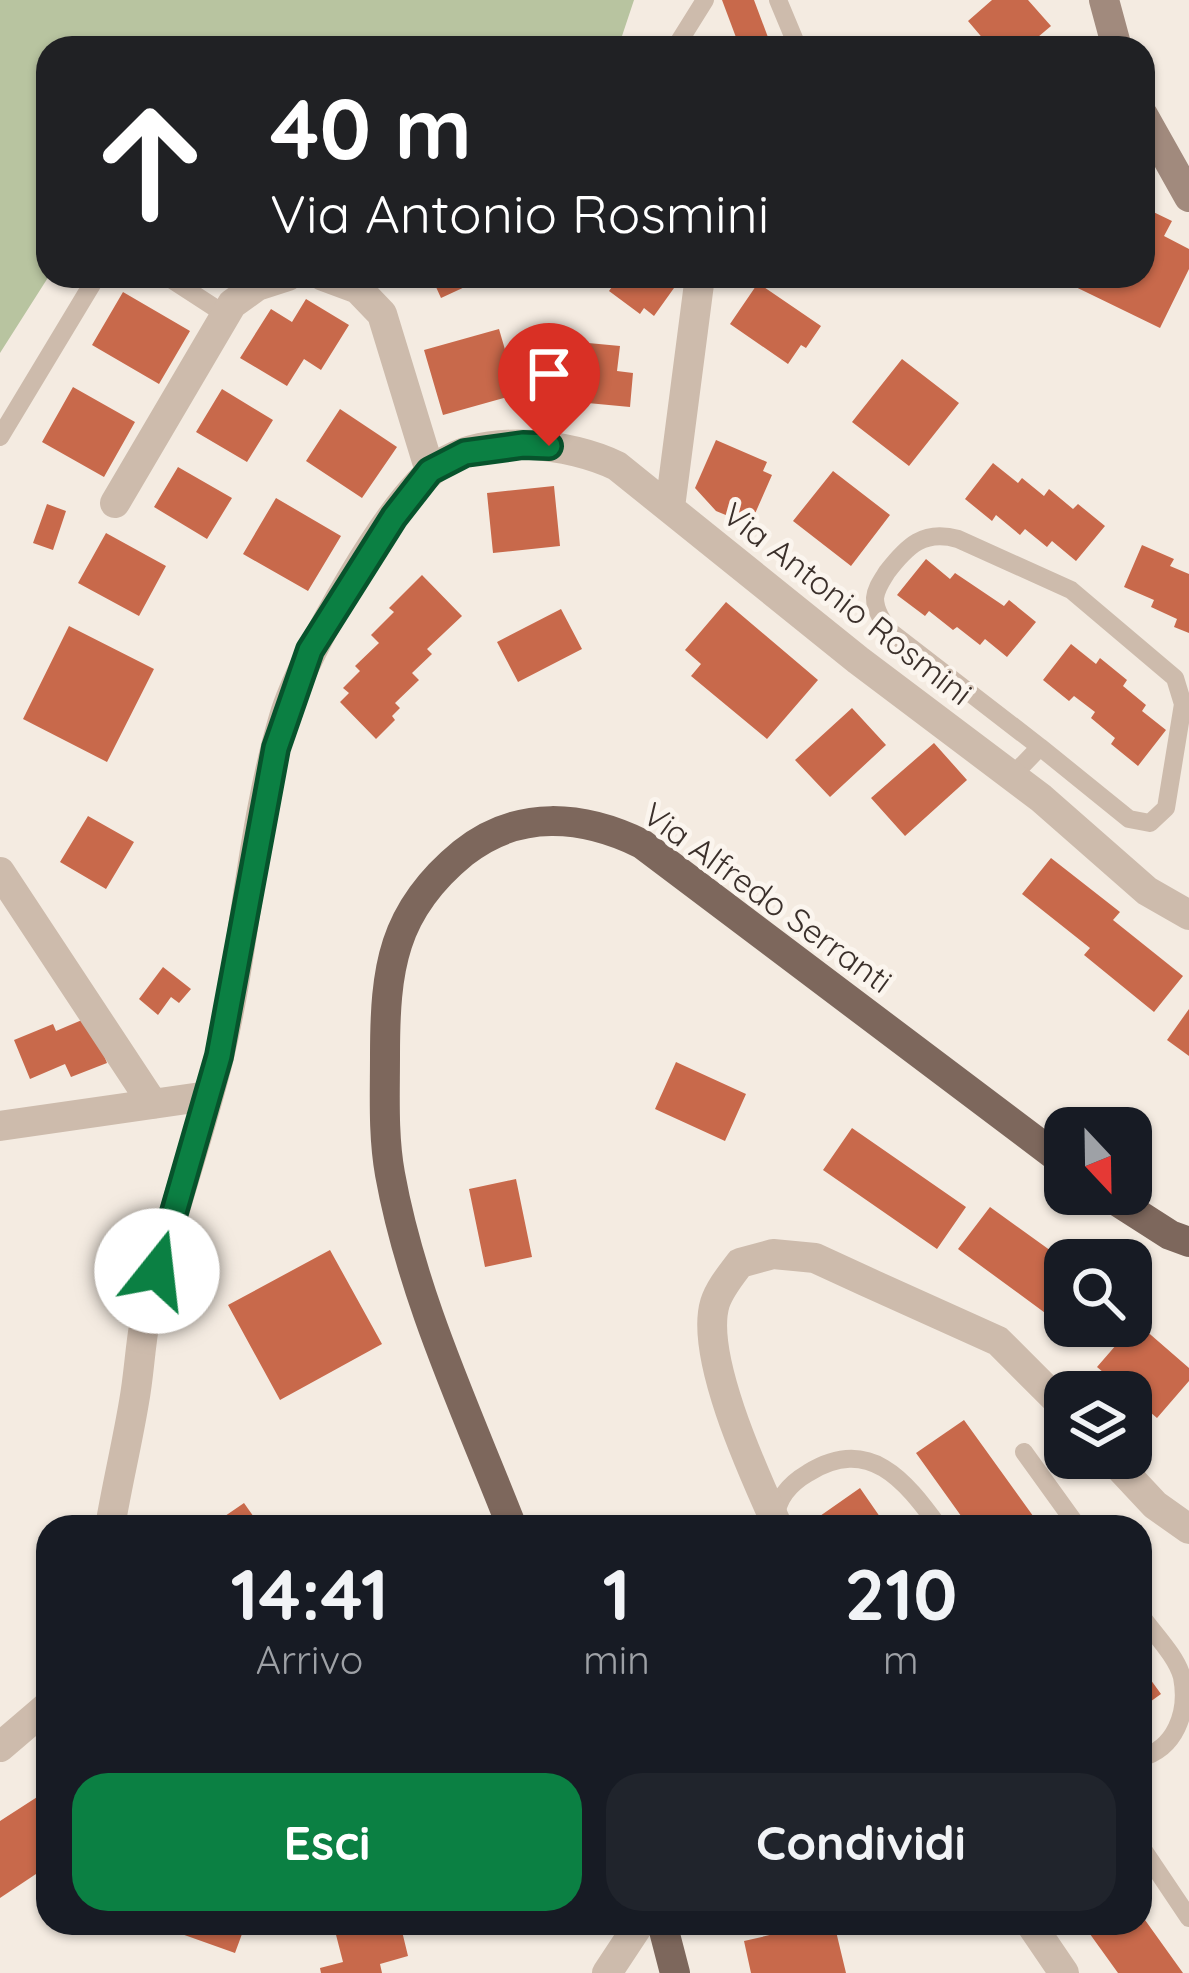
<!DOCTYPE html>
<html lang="it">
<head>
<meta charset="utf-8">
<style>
	:root { --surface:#171b24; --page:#20242c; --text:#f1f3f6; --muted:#9ea1a6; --accent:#0b8043 }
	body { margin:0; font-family:Quicksand,sans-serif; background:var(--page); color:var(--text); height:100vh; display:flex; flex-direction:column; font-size:45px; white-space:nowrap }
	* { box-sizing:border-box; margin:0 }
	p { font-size:39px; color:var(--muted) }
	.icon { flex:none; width:66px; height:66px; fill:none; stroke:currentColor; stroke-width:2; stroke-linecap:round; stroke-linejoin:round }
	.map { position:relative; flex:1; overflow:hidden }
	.drawer { position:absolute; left:36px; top:1515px; width:1116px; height:420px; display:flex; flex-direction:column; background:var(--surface); border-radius:36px; box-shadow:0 3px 9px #0004 }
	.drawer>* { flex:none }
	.guide { position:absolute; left:36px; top:36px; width:1119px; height:252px; border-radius:36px; box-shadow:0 3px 9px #0004; background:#202124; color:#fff; overflow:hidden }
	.needle { width:78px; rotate:158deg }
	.controls { position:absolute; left:1044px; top:1107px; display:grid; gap:24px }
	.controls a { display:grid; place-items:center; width:108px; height:108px; border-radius:24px; background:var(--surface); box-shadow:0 3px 9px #0004; font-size:60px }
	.pin { position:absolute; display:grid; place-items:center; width:102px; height:102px; color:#fff; margin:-123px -51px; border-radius:50% 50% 50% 0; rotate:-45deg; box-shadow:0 0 12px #0007 }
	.pin .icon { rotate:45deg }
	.me { position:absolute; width:132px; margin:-66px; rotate:16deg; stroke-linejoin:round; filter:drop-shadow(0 0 9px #0008) }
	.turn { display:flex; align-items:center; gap:42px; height:252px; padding:0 36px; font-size:54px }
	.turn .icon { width:156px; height:156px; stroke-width:2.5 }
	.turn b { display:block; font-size:84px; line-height:102px }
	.eta { display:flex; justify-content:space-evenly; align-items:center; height:204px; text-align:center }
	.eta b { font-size:72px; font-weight:700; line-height:84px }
	.cta { display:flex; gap:24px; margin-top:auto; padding:24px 36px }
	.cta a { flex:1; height:138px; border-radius:36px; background:var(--accent); color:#fff; font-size:48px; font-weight:700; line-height:138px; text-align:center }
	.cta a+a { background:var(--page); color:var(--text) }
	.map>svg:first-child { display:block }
</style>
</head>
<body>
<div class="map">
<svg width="1189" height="1973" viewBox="0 0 1189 1973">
	<rect width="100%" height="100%" fill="#f4ebe1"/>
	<path fill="#b8c4a0" d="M0 0H634L618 48H48L49 276 0 353Z"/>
	<path fill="#c8694b" d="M722 0H754L772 48H740Z
		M992 0H1028L1051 26 1025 48 1016 42 1008 48H991L968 21Z
		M1143 207 1172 221 1164 236 1189 249V269L1160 328 1053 276H1143Z
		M431 276H480L482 279 441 298Z
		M620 276H670L666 282 674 288 654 316 644 308 640 314 609 291Z
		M758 283 821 326 806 348 801 345 788 364 730 324Z
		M123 292 190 331 159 384 92 345Z
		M306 299 349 325 321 370 304 359 287 386 240 358 271 309 292 322Z
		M499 329 518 394 443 415 424 350Z
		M567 341 620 346 617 371 633 373 630 407 577 402 579 379 564 377Z
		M902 359 959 403 909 466 852 422Z
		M73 387 135 422 104 477 42 442Z
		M222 389 273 420 247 462 196 432Z
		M340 409 397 447 362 498 306 461Z
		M716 440 767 462 763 471 772 475 750 525 716 511 695 488Z
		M993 463 1018 483 1022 478 1044 496 1049 489 1073 509 1078 504 1105 526 1076 561 1052 541 1047 547 1025 529 1020 535 996 515 992 521 965 499Z
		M178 467 232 498 207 539 154 507Z
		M833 471 890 515 851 566 793 521Z
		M554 486 560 546 493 553 487 493Z
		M276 498 341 536 308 591 243 554Z
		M47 504 66 511 53 550 33 543Z
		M106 533 166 566 139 616 78 583Z
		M1142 545 1174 559 1170 566 1189 574V633L1174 627 1177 619 1151 607 1154 600 1124 587Z
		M926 559 950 579 955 573 1004 606 1009 600 1036 622 1007 657 985 639 980 645 957 627 953 630 929 611 925 616 897 595Z
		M422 575 462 616 427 649 432 654 412 673 419 680 395 703 400 708 392 716 395 720 376 739 340 702 349 693 343 688 360 671 355 666 379 643 371 635 394 612 389 608Z
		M726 602 818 680 767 739 691 676 701 664 685 650Z
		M561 609 582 649 518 682 497 642Z
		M69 626 154 669 107 762 23 719Z
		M1071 644 1096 664 1100 658 1127 680 1123 686 1146 705 1142 711 1166 730 1138 766 1111 744 1115 738 1091 718 1095 712 1074 696 1069 701 1043 680Z
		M852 708 886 745 830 797 795 760Z
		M934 743 967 780 905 836 871 798Z
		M88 816 134 842 106 889 60 862Z
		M1051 858 1120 912 1113 920 1183 976 1154 1012 1084 955 1090 948 1022 894Z
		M163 967 191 989 179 1003 171 997 158 1015 139 999Z
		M1189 1009V1056L1167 1040Z
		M89 1017 107 1063 71 1077 65 1064 30 1079 14 1040 53 1024 56 1031Z
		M676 1062 746 1094 725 1141 655 1109Z
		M852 1128 966 1207 937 1249 823 1170Z
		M516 1179 532 1257 485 1267 469 1189Z
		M990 1207 1065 1261V1326H1075L1071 1332 958 1249Z
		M330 1250 382 1344 280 1400 228 1305Z
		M1136 1322 1189 1368V1381L1157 1418 1097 1367Z
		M964 1420 1041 1527H969L916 1453Z
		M860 1488 887 1527H814L810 1523Z
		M244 1503 261 1527H209Z
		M1140 1665 1161 1694 1140 1709Z
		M48 1790V1866L0 1898V1821Z
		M1140 1913 1183 1973H1118L1082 1923H1140Z
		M179 1923H246L235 1953 176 1932Z
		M348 1923H400L408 1956 380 1964 382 1973H321L320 1968 343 1962 334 1927Z
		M822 1923H834L846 1973H751L744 1941Z"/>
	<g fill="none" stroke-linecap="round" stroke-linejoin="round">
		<path stroke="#cdbbac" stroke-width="18" d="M778 0 798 48
			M675 48 705 0
			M166 276 226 315
			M0 437 97 276
			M1012 776 1040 747 891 632C883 622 875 611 875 598 876 588 882 580 887 572 907 546 924 529 958 539L1071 590 1175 678 1183 704 1166 808 1150 823 1129 819 1040 747
			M1024 1452 1078 1527
			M776 1518C777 1498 791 1483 808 1473 869 1435 905 1480 939 1527
			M1140 1614C1153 1633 1176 1655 1182 1677 1189 1713 1175 1749 1140 1758
			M1140 1845 1189 1918"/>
		<path stroke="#cdbbac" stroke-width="30" d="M323 276 358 289 382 314 430 471
			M115 503 232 304 257 286 288 276
			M670 507 700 276
			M0 872 153 1104
			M0 1126 208 1096
			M1111 1458 1155 1505 1189 1529
			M110 1527C117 1485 127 1444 134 1402 139 1375 140 1347 145 1320 165 1231 197 1146 219 1057 246 945 251 828 284 717 301 659 392 495 441 464 487 433 570 443 617 466L858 660 1041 798 1147 891 1189 915
			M778 1527C755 1476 699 1356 715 1303 720 1288 731 1275 740 1263L773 1254 815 1258 865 1281 998 1341 1065 1408
			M0 1747 48 1706
			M1030 1923 1064 1973
			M607 1973 640 1923"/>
		<path stroke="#a18a7d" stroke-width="30" d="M1104 0 1117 48
			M1143 115 1189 197"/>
		<path stroke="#7d675c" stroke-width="30" d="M1106 1194 1170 1235 1189 1242
			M512 1527C467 1412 412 1296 390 1174 383 1135 385 1095 385 1056 385 969 392 911 463 853 518 809 583 815 642 844L1065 1163
			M662 1923 675 1973"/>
	</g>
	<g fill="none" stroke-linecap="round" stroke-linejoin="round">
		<g stroke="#07532c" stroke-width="30">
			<path id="route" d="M157 1271 219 1056 276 748 310 650 394 517 430 471 465 453 523 445 549 446"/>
		</g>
		<use href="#route" stroke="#0b8043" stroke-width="21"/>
	</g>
	<g text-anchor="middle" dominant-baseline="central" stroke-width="10" stroke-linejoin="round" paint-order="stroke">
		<g font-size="33" fill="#3b302b" stroke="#fbf5ee">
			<text transform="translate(848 603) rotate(38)">Via Antonio Rosmini</text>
			<text transform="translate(768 897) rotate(36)">Via Alfredo Serranti</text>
		</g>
	</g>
</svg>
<div class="controls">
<a><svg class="needle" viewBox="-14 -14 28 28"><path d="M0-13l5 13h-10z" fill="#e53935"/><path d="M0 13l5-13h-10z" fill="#9ea1a6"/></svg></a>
<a><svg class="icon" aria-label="search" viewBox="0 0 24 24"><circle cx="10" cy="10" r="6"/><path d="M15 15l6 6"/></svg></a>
<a><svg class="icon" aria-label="layers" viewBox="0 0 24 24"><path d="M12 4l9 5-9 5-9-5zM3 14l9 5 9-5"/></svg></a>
</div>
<div class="pin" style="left:549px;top:446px;background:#d93025"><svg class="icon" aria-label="arrive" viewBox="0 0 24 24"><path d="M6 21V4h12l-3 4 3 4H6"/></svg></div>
<svg class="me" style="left:157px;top:1271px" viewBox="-20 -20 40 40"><circle r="19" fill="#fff"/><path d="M0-13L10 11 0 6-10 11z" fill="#0b8043"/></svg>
<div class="guide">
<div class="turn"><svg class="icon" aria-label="ahead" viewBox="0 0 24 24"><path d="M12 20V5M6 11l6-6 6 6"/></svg><div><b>40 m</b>Via Antonio Rosmini</div></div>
</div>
<section class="drawer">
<div class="eta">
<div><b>14:41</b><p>Arrivo</p></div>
<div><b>1</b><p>min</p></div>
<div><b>210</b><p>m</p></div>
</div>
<div class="cta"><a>Esci</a><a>Condividi</a></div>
</section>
</div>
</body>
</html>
